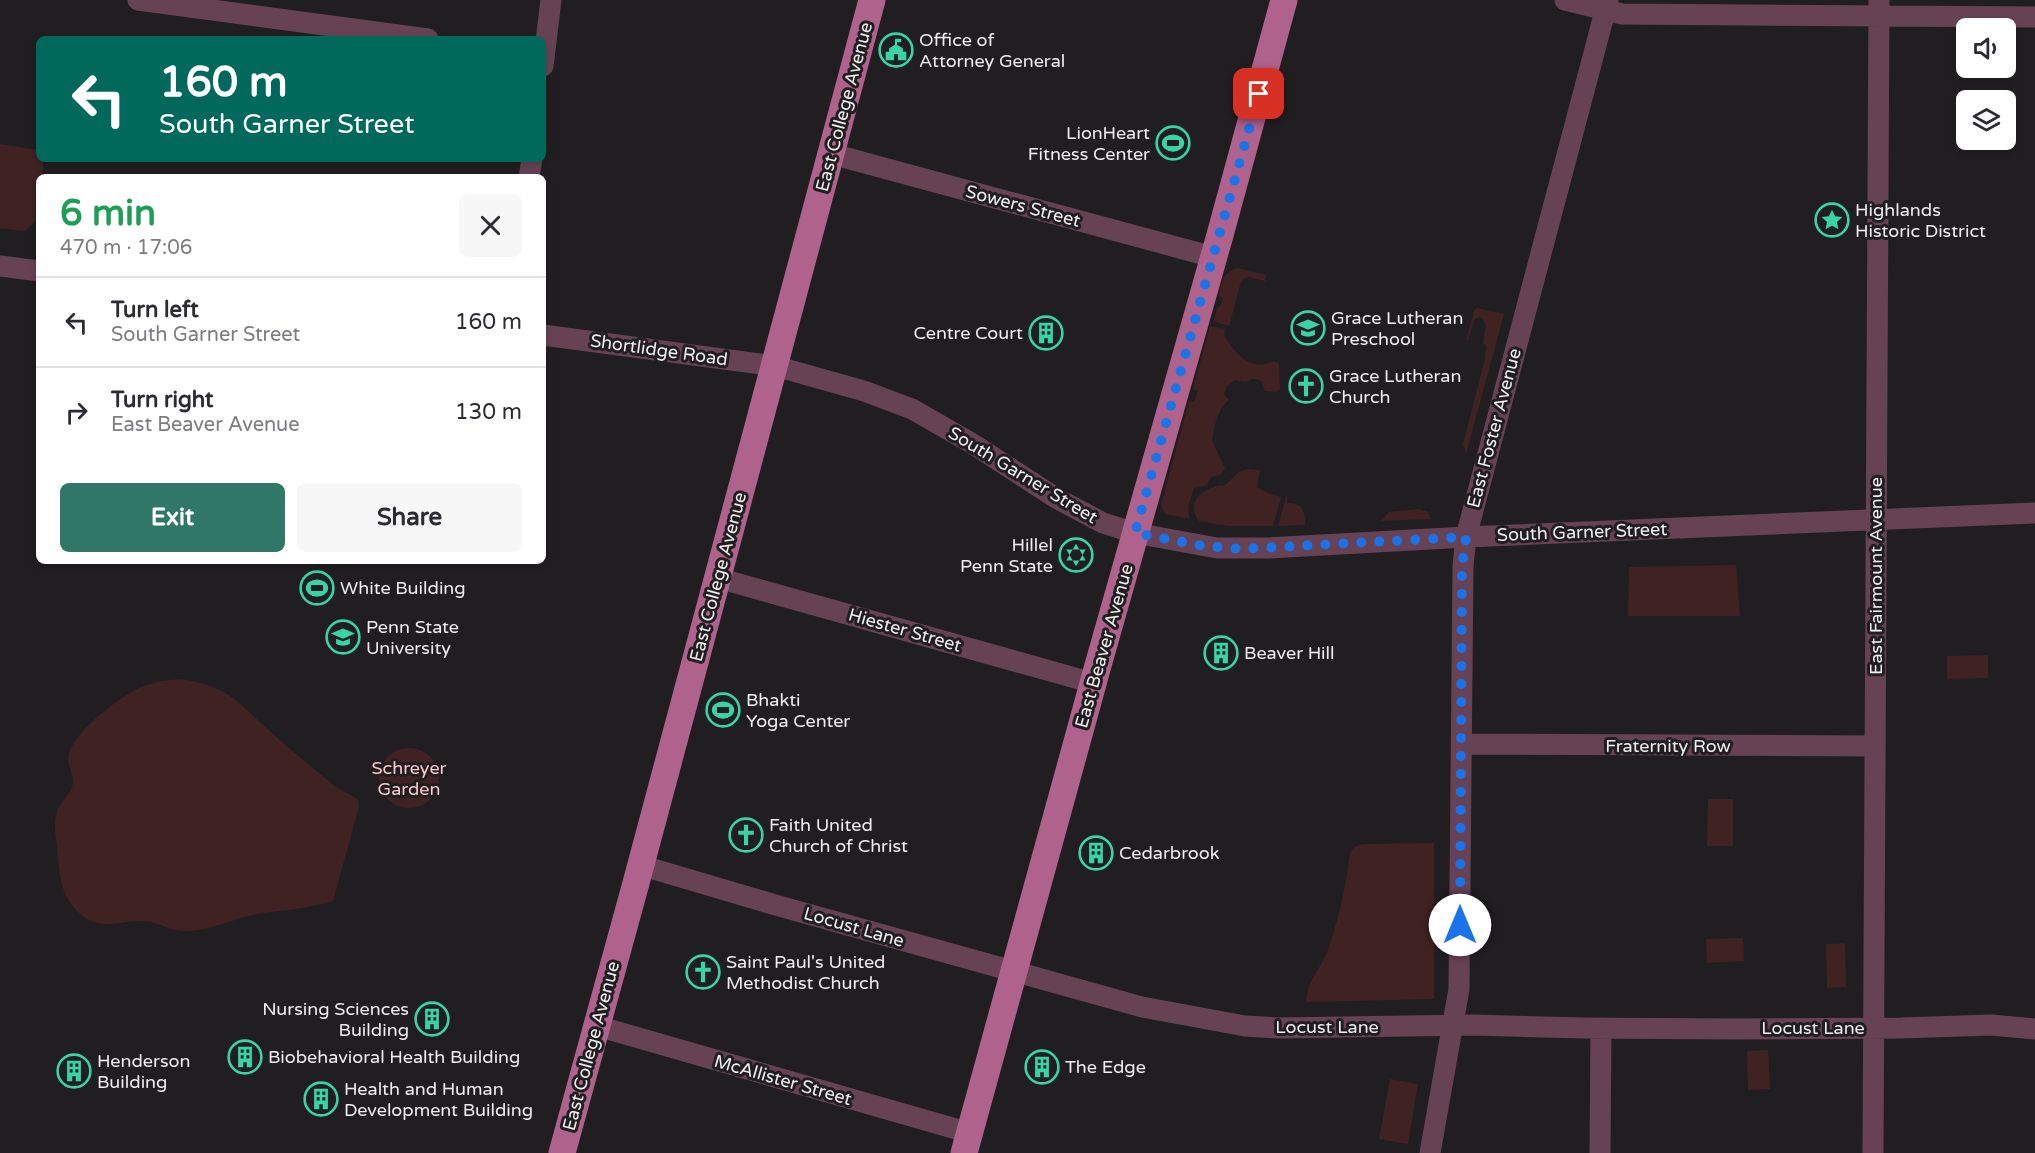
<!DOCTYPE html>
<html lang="en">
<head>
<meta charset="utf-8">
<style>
	:root { --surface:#fff; --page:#f7f7f7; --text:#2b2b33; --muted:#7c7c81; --line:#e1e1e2; --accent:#317767 }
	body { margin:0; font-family:"Varela Round",sans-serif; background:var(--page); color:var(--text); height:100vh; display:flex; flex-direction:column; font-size:22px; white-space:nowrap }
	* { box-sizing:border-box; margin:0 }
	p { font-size:20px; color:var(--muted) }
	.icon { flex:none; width:33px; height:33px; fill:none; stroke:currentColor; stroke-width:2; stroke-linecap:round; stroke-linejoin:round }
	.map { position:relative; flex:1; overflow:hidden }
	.sheet { position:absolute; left:36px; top:174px; width:510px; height:390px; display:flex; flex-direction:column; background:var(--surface); border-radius:9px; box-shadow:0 3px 9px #0003 }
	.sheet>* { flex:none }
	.banner { position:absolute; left:36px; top:36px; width:510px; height:126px; border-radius:9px; box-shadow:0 3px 9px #0003; background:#00695c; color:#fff; overflow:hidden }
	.buttons { position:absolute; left:1956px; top:18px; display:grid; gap:12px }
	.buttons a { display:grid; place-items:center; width:60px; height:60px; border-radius:9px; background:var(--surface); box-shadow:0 3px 9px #0003; font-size:30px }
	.pin { position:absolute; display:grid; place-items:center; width:51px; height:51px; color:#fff; margin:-26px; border-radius:12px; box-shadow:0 3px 9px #0006 }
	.me { position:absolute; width:66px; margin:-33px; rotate:0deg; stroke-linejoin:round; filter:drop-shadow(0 0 4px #0008) }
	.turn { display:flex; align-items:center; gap:21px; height:126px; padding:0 24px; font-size:27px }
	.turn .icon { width:78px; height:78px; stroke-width:2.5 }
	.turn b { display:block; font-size:42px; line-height:51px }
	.round { display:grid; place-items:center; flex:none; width:63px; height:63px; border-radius:9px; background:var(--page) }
	.head { display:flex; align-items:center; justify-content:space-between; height:102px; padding:0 24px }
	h1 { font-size:36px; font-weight:700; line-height:45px; color:#1e9e55 }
	.primary-button { display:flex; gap:12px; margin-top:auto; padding:12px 24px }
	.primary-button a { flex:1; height:69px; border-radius:9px; background:var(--accent); color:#fff; font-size:24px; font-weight:700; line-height:69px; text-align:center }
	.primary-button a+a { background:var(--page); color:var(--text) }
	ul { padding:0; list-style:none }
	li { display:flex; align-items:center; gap:18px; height:90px; padding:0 24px; border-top:2px solid var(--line) }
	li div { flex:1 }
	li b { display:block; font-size:22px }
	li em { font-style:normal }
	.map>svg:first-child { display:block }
</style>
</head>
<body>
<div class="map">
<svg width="2035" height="1153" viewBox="0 0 2035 1153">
	<rect width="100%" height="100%" fill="#201e21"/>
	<path fill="#402223" d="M0 144 39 150V159H44L42 177H39V197L35 222 25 231 0 228Z
		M1238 268 1266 275V281L1249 277 1244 278 1240 285 1229 326 1216 322 1214 320 1217 308 1221 305 1223 298 1218 297C1222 283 1222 272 1238 268Z
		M1477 308 1504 314 1466 454 1463 444 1485 359 1486 346 1483 343 1486 326 1483 319 1480 317 1475 319 1468 340H1466L1474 311Z
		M1210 326 1225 329 1224 335C1233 349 1245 368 1265 364 1271 363 1272 360 1279 363L1280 389 1276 392 1265 391 1262 382 1258 379H1251L1246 382 1235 380 1227 386 1224 394 1229 400C1218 407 1214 428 1212 440L1225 469 1220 475 1211 477 1207 485 1194 488 1188 506 1190 519 1165 514 1161 505 1189 401 1194 402 1198 391 1193 389Z
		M1247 469 1260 470 1257 487 1268 493 1281 497 1273 526H1230L1199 521C1185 502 1202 488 1222 485L1224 486 1239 472Z
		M1287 493V503C1302 503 1305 510 1305 525L1278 526Z
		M1419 509 1428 512 1431 519 1381 521 1389 512Z
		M1736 565 1740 616H1628L1629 567Z
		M1988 655V678L1947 679V656Z
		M181 679C230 687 236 701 271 732 290 750 311 766 331 783 339 791 351 793 358 800L359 807 333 901C309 909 282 910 257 914 233 918 211 931 186 931 170 932 158 921 142 921 117 921 100 932 78 912 60 895 59 871 57 848 56 836 53 824 57 812 59 803 68 797 71 789 77 777 66 768 69 754 73 732 121 696 141 687 154 682 167 680 181 679Z
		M379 778a30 30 0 1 1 60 0a30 30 0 1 1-60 0Z
		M1708 799H1733V846H1707Z
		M1434 843V999L1306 1002C1307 980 1321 969 1328 950 1339 918 1346 886 1350 853 1354 846 1358 845 1365 844Z
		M1743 938 1744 961 1707 963 1706 939Z
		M1845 943 1846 987 1827 988 1826 944Z
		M1768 1050 1770 1089 1748 1090 1747 1051Z
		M1390 1079 1418 1084 1408 1144 1379 1139Z"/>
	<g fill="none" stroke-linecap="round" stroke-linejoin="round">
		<path stroke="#674255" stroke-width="21" d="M138 0 428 39
			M1565 0 1622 14 2035 17
			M543 66 551 0
			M832 154 1213 257
			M529 177 532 159
			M0 266 39 271
			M543 335 775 366 864 391 912 409 973 444 1056 498 1103 523 1135 533 1217 548H1268L1466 537 2035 513
			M718 578 1093 683
			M1462 744 1875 746
			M640 865 779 906 1142 1007 1245 1026 1278 1028 1472 1025 1583 1028 1736 1029 1901 1028 1991 1025 2035 1029
			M597 1026 970 1133
			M1430 1153 1459 989 1463 566 1466 537 1608 0
			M1600 1153 1601 1028
			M1873 1153 1879 0"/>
		<path stroke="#af628b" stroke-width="27" d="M562 1153 636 883 872 0
			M964 1153 1097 669 1220 235 1284 0"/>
	</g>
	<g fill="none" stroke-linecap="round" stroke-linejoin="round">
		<path stroke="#1a73e8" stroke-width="10" stroke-dasharray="0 18" d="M1259 94 1135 533 1204 546 1241 549 1466 537 1462 566 1460 925"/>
	</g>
	<defs>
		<g id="civic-ring" transform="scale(1.725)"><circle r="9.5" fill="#201e21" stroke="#38d4a6" stroke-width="1.5"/><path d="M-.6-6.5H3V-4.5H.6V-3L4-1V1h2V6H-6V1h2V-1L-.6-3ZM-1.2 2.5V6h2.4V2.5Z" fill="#38d4a6"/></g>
		<g id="stadium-ring" transform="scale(1.725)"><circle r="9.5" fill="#201e21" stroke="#38d4a6" stroke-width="1.5"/><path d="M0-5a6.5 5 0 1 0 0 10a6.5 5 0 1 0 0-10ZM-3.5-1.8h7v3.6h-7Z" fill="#38d4a6"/></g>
		<g id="sight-ring" transform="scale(1.725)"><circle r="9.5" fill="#201e21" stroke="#38d4a6" stroke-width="1.5"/><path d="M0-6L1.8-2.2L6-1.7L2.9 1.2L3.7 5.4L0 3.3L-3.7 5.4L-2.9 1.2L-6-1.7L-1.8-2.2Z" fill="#38d4a6"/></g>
		<g id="school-ring" transform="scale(1.725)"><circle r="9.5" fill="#201e21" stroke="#38d4a6" stroke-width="1.5"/><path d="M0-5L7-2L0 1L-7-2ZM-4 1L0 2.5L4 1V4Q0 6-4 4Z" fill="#38d4a6"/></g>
		<g id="building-ring" transform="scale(1.725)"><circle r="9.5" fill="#201e21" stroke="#38d4a6" stroke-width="1.5"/><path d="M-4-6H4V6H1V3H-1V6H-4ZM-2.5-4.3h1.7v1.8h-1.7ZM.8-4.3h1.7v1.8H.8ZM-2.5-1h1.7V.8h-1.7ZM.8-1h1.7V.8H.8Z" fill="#38d4a6"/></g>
		<g id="church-ring" transform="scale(1.725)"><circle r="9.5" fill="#201e21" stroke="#38d4a6" stroke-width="1.5"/><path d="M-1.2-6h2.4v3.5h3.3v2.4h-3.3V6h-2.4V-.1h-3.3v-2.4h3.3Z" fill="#38d4a6"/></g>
		<g id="synagogue-ring" transform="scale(1.725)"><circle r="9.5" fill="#201e21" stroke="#38d4a6" stroke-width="1.5"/><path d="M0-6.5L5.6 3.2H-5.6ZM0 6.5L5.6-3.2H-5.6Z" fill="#38d4a6"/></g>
		<g id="university-ring" transform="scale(1.725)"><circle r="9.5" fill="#201e21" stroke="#38d4a6" stroke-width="1.5"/><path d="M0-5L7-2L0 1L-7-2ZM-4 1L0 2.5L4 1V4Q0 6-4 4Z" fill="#38d4a6"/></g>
	</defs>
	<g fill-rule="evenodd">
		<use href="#civic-ring" x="896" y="50"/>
		<use href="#stadium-ring" x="1173" y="143"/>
		<use href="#sight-ring" x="1832" y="220"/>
		<use href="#school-ring" x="1308" y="328"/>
		<use href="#building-ring" x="1046" y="333"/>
		<use href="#church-ring" x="1306" y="386"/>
		<use href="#synagogue-ring" x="1076" y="555"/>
		<use href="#stadium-ring" x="317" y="588"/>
		<use href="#university-ring" x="343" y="637"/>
		<use href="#building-ring" x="1221" y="653"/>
		<use href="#stadium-ring" x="723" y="710"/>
		<use href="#church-ring" x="746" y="835"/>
		<use href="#building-ring" x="1096" y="853"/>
		<use href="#church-ring" x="703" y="972"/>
		<use href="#building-ring" x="432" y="1019"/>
		<use href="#building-ring" x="245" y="1057"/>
		<use href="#building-ring" x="1042" y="1067"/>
		<use href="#building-ring" x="74" y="1071"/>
		<use href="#building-ring" x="321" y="1099"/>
	</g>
	<g text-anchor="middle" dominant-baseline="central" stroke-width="6" stroke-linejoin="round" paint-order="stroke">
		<g font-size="18" fill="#efedf0" stroke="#201e21" text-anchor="start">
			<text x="919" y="40">Office of<tspan x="919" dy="21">Attorney General</tspan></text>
			<text x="1150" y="133" text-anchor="end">LionHeart<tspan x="1150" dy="21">Fitness Center</tspan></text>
			<text x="1855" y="210">Highlands<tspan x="1855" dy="21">Historic District</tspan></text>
			<text x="1331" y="318">Grace Lutheran<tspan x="1331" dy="21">Preschool</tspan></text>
			<text x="1023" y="333" text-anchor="end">Centre Court</text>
			<text x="1329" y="376">Grace Lutheran<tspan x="1329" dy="21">Church</tspan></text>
			<text x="1053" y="545" text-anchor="end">Hillel<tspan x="1053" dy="21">Penn State</tspan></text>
			<text x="340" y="588">White Building</text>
			<text x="366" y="627">Penn State<tspan x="366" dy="21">University</tspan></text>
			<text x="1244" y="653">Beaver Hill</text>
			<text x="746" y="700">Bhakti<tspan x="746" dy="21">Yoga Center</tspan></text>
			<text x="769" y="825">Faith United<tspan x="769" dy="21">Church of Christ</tspan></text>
			<text x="1119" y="853">Cedarbrook</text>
			<text x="726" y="962">Saint Paul's United<tspan x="726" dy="21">Methodist Church</tspan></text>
			<text x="409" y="1009" text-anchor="end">Nursing Sciences<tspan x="409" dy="21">Building</tspan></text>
			<text x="268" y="1057">Biobehavioral Health Building</text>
			<text x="97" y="1061">Henderson<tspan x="97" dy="21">Building</tspan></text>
			<text x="1065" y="1067">The Edge</text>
			<text x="344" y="1089">Health and Human<tspan x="344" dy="21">Development Building</tspan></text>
		</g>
		<g font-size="18" fill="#efedf0" stroke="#201e21">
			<text transform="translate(844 107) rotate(-75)">East College Avenue</text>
			<text transform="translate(1023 206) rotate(15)">Sowers Street</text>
			<text transform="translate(659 350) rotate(8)">Shortlidge Road</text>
			<text transform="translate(1494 428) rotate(-75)">East Foster Avenue</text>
			<text transform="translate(1023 475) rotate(31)">South Garner Street</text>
			<text transform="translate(1582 532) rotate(-2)">South Garner Street</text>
			<text transform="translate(1876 576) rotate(-90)">East Fairmount Avenue</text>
			<text transform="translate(718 577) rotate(-75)">East College Avenue</text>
			<text transform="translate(905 630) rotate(16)">Hiester Street</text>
			<text transform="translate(1104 646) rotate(-74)">East Beaver Avenue</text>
			<text x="1668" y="746">Fraternity Row</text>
			<text transform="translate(854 927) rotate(16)">Locust Lane</text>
			<text x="1327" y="1027">Locust Lane</text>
			<text x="1813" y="1028">Locust Lane</text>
			<text transform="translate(591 1046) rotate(-75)">East College Avenue</text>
			<text transform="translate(783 1080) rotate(16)">McAllister Street</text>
		</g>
		<g font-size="18" fill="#fdc8c9" stroke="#201e21">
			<text x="409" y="768">Schreyer<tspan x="409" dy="21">Garden</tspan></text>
		</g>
	</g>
</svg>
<div class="buttons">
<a><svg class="icon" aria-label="sound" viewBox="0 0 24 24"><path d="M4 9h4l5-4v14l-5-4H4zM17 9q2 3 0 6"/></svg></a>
<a><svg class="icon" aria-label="layers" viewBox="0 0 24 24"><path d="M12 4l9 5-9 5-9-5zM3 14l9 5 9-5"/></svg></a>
</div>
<div class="pin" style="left:1259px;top:94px;background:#d93025"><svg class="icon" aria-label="arrive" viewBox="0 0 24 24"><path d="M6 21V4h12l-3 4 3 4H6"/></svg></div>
<svg class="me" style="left:1460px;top:925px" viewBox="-20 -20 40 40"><circle r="19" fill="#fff"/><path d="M0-13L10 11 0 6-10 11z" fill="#1a73e8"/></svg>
<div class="banner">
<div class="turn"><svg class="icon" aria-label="left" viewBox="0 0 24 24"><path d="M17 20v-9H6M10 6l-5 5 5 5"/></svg><div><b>160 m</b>South Garner Street</div></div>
</div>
<section class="sheet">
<div class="head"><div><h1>6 min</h1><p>470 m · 17:06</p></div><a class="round"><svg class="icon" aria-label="close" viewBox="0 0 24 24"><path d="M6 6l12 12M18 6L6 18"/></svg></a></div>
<ul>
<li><svg class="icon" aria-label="left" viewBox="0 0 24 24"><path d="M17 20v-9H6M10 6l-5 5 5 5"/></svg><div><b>Turn left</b><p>South Garner Street</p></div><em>160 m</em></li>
<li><svg class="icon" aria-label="right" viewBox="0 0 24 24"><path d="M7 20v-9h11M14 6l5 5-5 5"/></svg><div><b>Turn right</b><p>East Beaver Avenue</p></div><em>130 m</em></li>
</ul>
<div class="primary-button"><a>Exit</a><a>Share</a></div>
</section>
</div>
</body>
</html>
